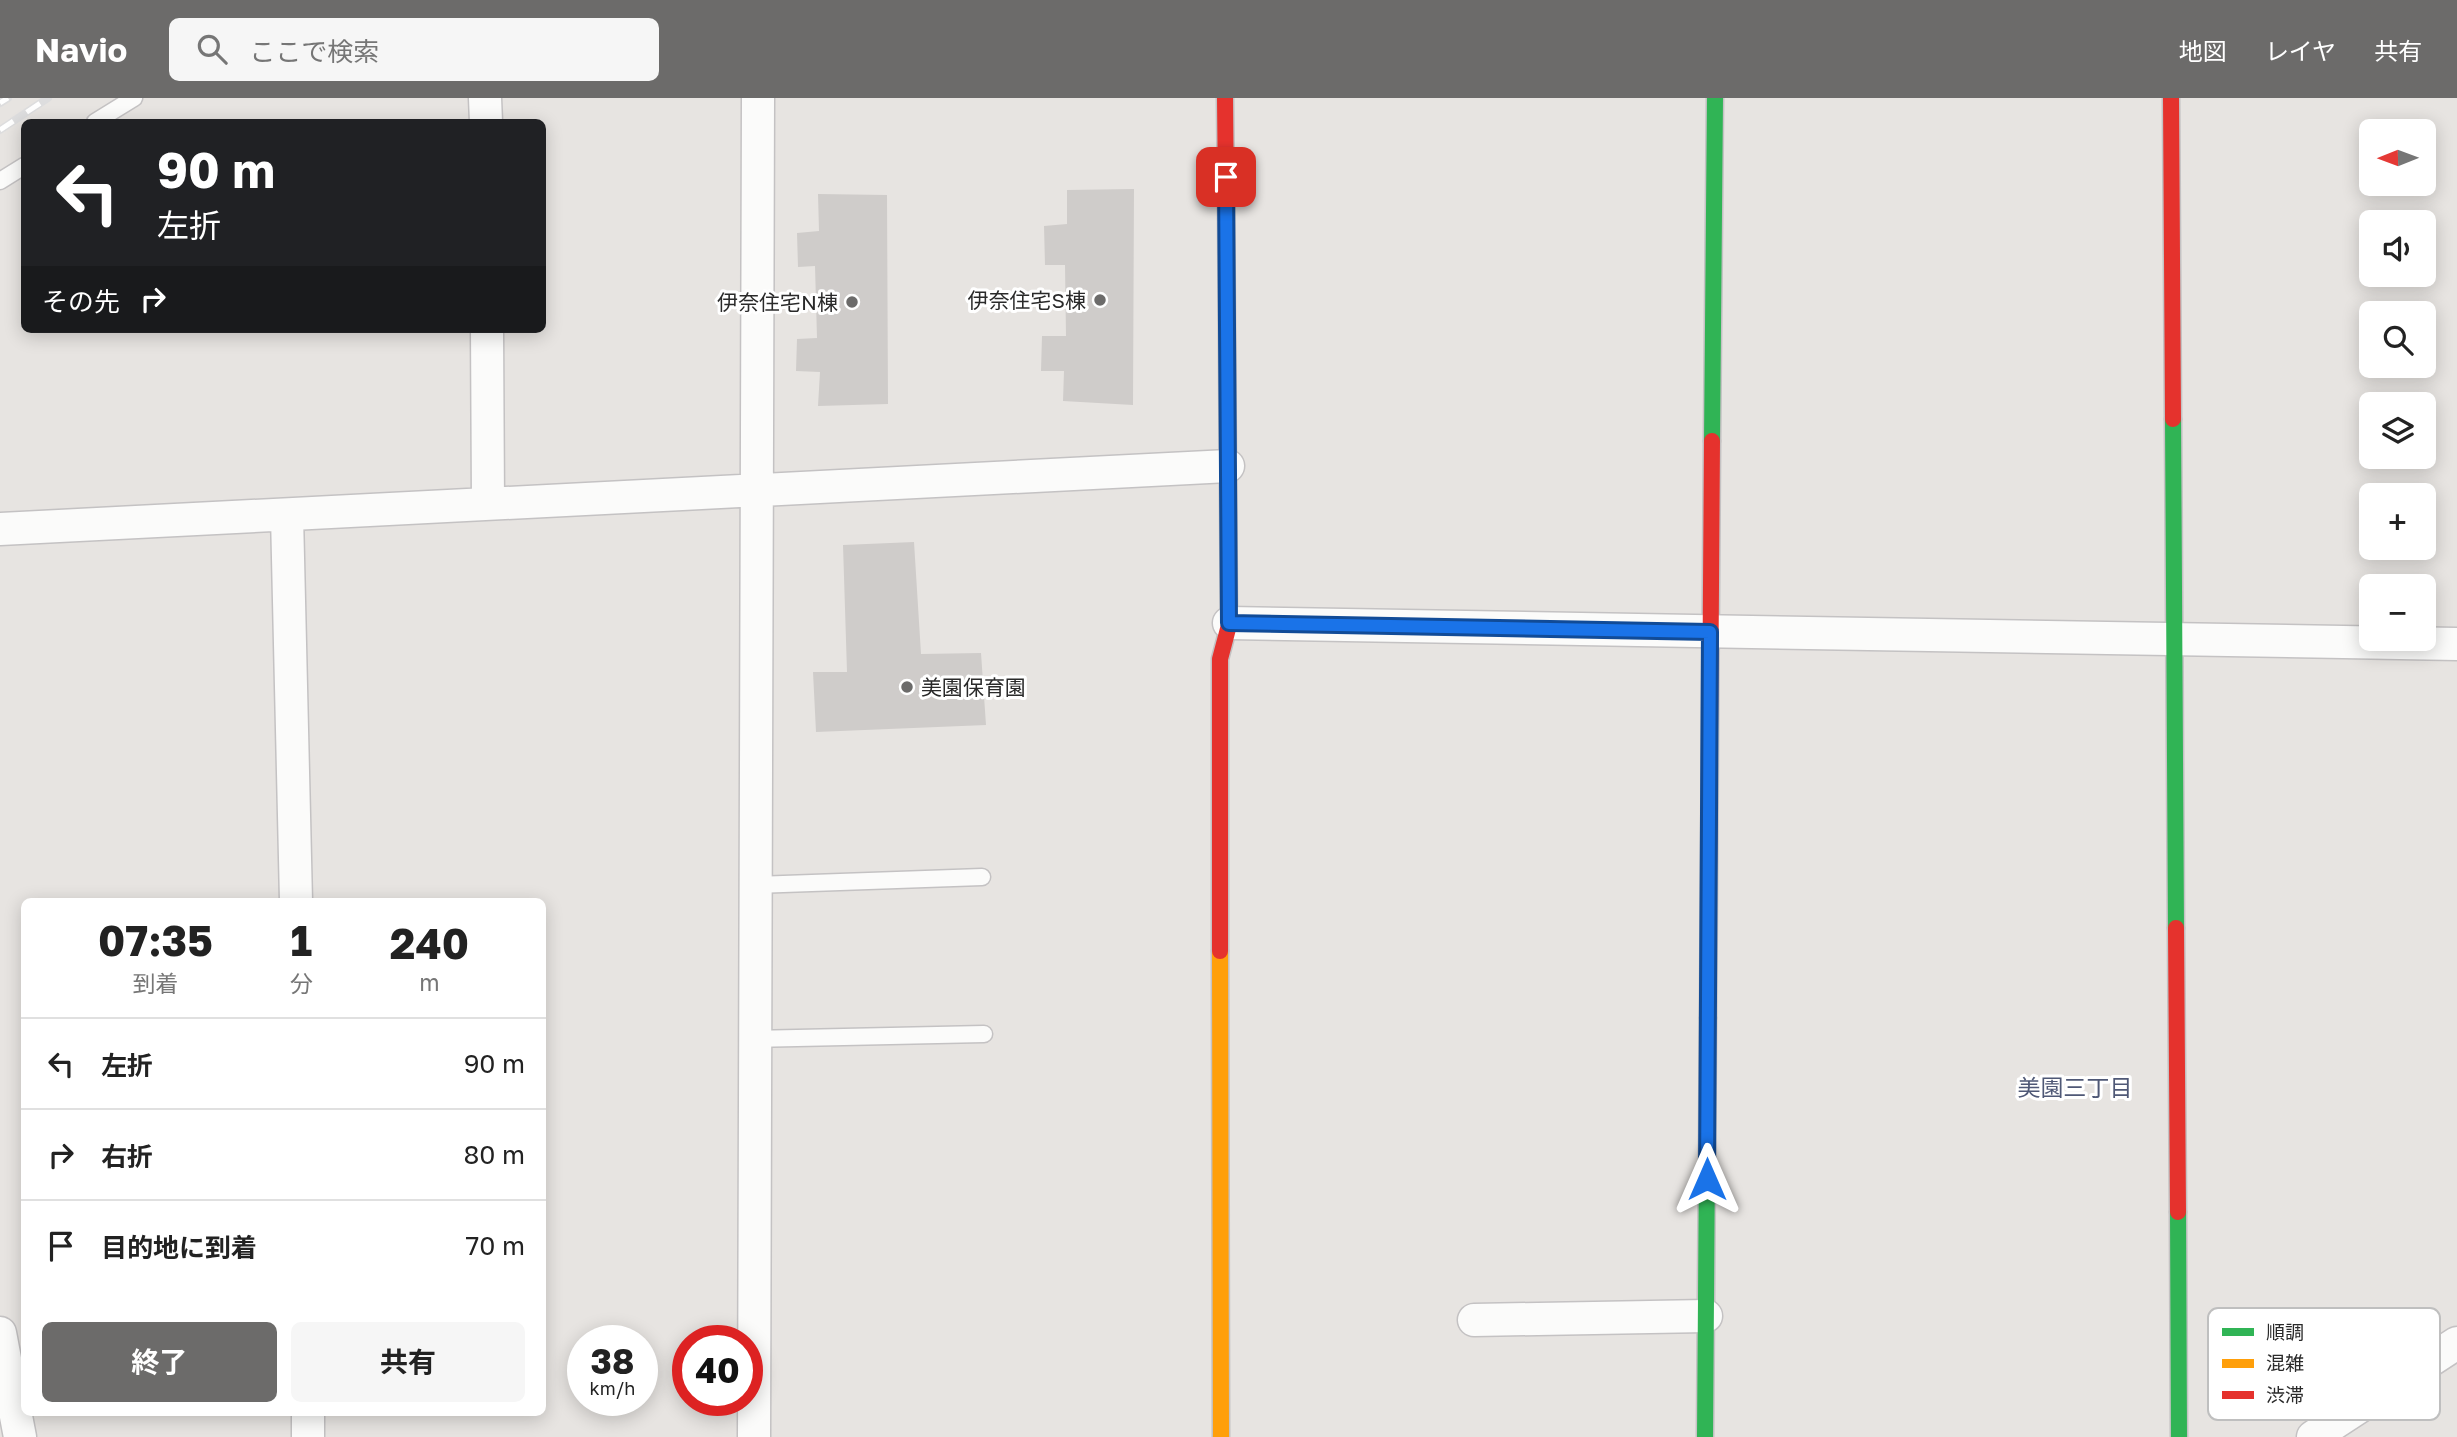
<!DOCTYPE html>
<html lang="ja">
<head>
<meta charset="utf-8">
<style>
	:root { --surface:#fff; --page:#f6f6f6; --text:#222; --muted:#767676; --line:#e0e0e0; --accent:#6c6b6a }
	body { margin:0; font-family:"Golos Text","Noto Sans JP",sans-serif; background:var(--page); color:var(--text); height:100vh; display:flex; flex-direction:column; font-size:26px; white-space:nowrap }
	* { box-sizing:border-box; margin:0 }
	p { font-size:23px; color:var(--muted) }
	.icon { flex:none; width:38px; height:38px; fill:none; stroke:currentColor; stroke-width:2; stroke-linecap:round; stroke-linejoin:round }
	.map { position:relative; flex:1; overflow:hidden }
	.drawer { position:absolute; left:21px; top:800px; width:525px; height:518px; display:flex; flex-direction:column; background:var(--surface); border-radius:10px; box-shadow:0 4px 18px #0003 }
	.drawer>* { flex:none }
	.banner { position:absolute; left:21px; top:21px; width:525px; height:214px; border-radius:10px; box-shadow:0 4px 18px #0003; background:#202124; color:#fff; overflow:hidden }
	.needle { width:46px; rotate:269deg }
	.fabs { position:absolute; left:2359px; top:21px; display:grid; gap:14px }
	.fabs a { display:grid; place-items:center; width:77px; height:77px; border-radius:10px; background:var(--surface); box-shadow:0 4px 18px #0003; font-size:35px }
	.speed { position:absolute; left:567px; top:1227px; display:flex; gap:14px; font-size:35px; font-weight:700; text-align:center }
	.speed>* { display:grid; place-content:center; width:91px; height:91px; border-radius:50%; background:var(--surface); box-shadow:0 4px 18px #0003; line-height:1 }
	.speed small { font-size:18px; font-weight:400 }
	.speed .limit { border:10px solid #d22; background:#fff; color:#111 }
	.pin { position:absolute; display:grid; place-items:center; width:60px; height:60px; color:#fff; margin:-30px; border-radius:14px; box-shadow:0 4px 10px #0006 }
	.me { position:absolute; width:77px; margin:-38px; rotate:0deg; stroke-linejoin:round; filter:drop-shadow(0 0 5px #0008) }
	.turn { display:flex; align-items:center; gap:24px; height:147px; padding:0 21px; font-size:32px }
	.turn .icon { width:91px; height:91px; stroke-width:2.5 }
	.turn b { display:block; font-size:49px; line-height:60px }
	.then { display:flex; align-items:center; height:66px; padding:0 21px; background:#0003; gap:14px; font-size:26px }
	.eta { display:flex; justify-content:space-evenly; align-items:center; height:119px; text-align:center }
	.eta b { font-size:42px; font-weight:700; line-height:49px }
	.action { display:flex; gap:14px; margin-top:auto; padding:14px 21px }
	.action a { flex:1; height:80px; border-radius:10px; background:var(--accent); color:#fff; font-size:28px; font-weight:700; line-height:80px; text-align:center }
	.action a+a { background:var(--page); color:var(--text) }
	ul { padding:0; list-style:none }
	li { display:flex; align-items:center; gap:21px; height:91px; padding:0 21px; border-top:2px solid var(--line) }
	li div { flex:1 }
	li b { display:block; font-size:26px }
	li em { font-style:normal }
	header { display:flex; align-items:center; gap:42px; box-sizing:border-box; height:98px; padding:0 35px; background:var(--accent); color:#fff }
	header strong { font-size:33px }
	nav { display:flex; gap:38px; margin-inline-start:auto; font-size:24px }
	.search { width:490px; height:63px; background:var(--page); display:flex; align-items:center; gap:18px; box-sizing:border-box; padding:0 24px; border-radius:10px; color:var(--muted); font-size:26px }
	.map>svg:first-child { display:block }
</style>
</head>
<body>
<header>
<strong>Navio</strong>
<div class="search"><svg class="icon" aria-label="search" viewBox="0 0 24 24"><circle cx="10" cy="10" r="6"/><path d="M15 15l6 6"/></svg>ここで検索</div>
<nav><a>地図</a><a>レイヤ</a><a>共有</a></nav>
</header>
<div class="map">
<svg width="2457" height="1339" viewBox="0 0 2457 1339">
	<rect width="100%" height="100%" fill="#e7e4e1"/>
	<path fill="#cfccca" d="M1134 91 1133 307 1063 303 1064 273H1041L1042 238H1066L1065 167H1045L1044 128 1067 126V92Z
		M818 96 887 97 888 306 818 308 820 274 796 273 797 241 817 240 815 168 798 169 797 135 819 133Z
		M914 444 921 556 981 555 986 627 816 634 813 574H847L843 447Z"/>
	<g fill="none" stroke-linecap="round" stroke-linejoin="round">
		<g stroke="#c4c2c3" stroke-width="19">
			<path id="lane" d="M95 24 134 0
				M0 83 24 68
				M755 787 982 779
				M754 941 984 936"/>
		</g>
		<g stroke="#c4c2c3" stroke-width="35">
			<path id="street" d="M485 0 486 24
				M487 231 488 405
				M287 417 296 803
				M0 431 1228 368
				M1229 525 2457 546
				M1474 1222 1706 1218
				M0 1235 20 1339
				M308 1314V1339
				M754 1339 758 0
				M2313 1339 2457 1245"/>
		</g>
		<g stroke="#c4c2c3" stroke-width="19">
			<path id="fast" d="M2173 321 2176 830
				M1712 343 1715 0
				M2178 1114 2179 1339
				M1705 1339 1708 920"/>
		</g>
		<g stroke="#c4c2c3" stroke-width="19">
			<path id="slow" d="M1226 99 1229 527
				M1220 853 1221 1339"/>
		</g>
		<g stroke="#c4c2c3" stroke-width="19">
			<path id="jam" d="M1225 0 1226 99
				M2171 0 2173 321
				M2176 830 2178 1114
				M1220 853V561L1229 527
				M1708 920 1712 343"/>
		</g>
		<use href="#lane" stroke="#fbfbfa" stroke-width="16"/>
		<use href="#street" stroke="#fbfbfa" stroke-width="32"/>
		<use href="#fast" stroke="#30b455" stroke-width="16"/>
		<use href="#slow" stroke="#ff9f0a" stroke-width="16"/>
		<use href="#jam" stroke="#e5322d" stroke-width="16"/>
		<g stroke="#ddddde" stroke-width="8">
			<path id="rail" d="M0 5 8 0
				M0 32 48 0"/>
		</g>
		<use href="#rail" stroke="#fff" stroke-width="5" stroke-dasharray="16" stroke-linecap="butt"/>
	</g>
	<g fill="none" stroke-linecap="round" stroke-linejoin="round">
		<g stroke="#114b97" stroke-width="18">
			<path id="route" d="M1226 79 1229 525 1710 534 1707 1081"/>
		</g>
		<use href="#route" stroke="#1a73e8" stroke-width="12"/>
	</g>
	<g fill="#6c6b6a" stroke="#fff" stroke-width="2.5">
		<circle cx="1100" cy="202" r="7"/>
		<circle cx="852" cy="204" r="7"/>
		<circle cx="907" cy="589" r="7"/>
	</g>
	<g text-anchor="middle" dominant-baseline="central" stroke-width="6" stroke-linejoin="round" paint-order="stroke">
		<g font-size="21" fill="#2a2a2a" stroke="#fff" text-anchor="end">
			<text x="1086" y="202">伊奈住宅S棟</text>
			<text x="838" y="204">伊奈住宅N棟</text>
			<text x="921" y="589" text-anchor="start">美園保育園</text>
		</g>
		<g font-size="23" fill="#4f5876" stroke="#fff">
			<text x="2075" y="989">美園三丁目</text>
		</g>
	</g>
	<rect x="2208" y="1210" width="232" height="112" rx="10" fill="#fff" stroke="#bfbfbf" stroke-width="2"/>
	<rect x="2222" y="1230" width="32" height="8" fill="#30b455"/>
	<rect x="2222" y="1261" width="32" height="9" fill="#ff9f0a"/>
	<rect x="2222" y="1293" width="32" height="8" fill="#e5322d"/>
	<g font-size="19" fill="#2a2a2a">
		<text x="2266" y="1241">順調</text>
		<text x="2266" y="1272">混雑</text>
		<text x="2266" y="1304">渋滞</text>
	</g>
</svg>
<div class="fabs">
<a><svg class="needle" viewBox="-14 -14 28 28"><path d="M0-13l5 13h-10z" fill="#e53935"/><path d="M0 13l5-13h-10z" fill="#767676"/></svg></a>
<a><svg class="icon" aria-label="sound" viewBox="0 0 24 24"><path d="M4 9h4l5-4v14l-5-4H4zM17 9q2 3 0 6"/></svg></a>
<a><svg class="icon" aria-label="search" viewBox="0 0 24 24"><circle cx="10" cy="10" r="6"/><path d="M15 15l6 6"/></svg></a>
<a><svg class="icon" aria-label="layers" viewBox="0 0 24 24"><path d="M12 4l9 5-9 5-9-5zM3 14l9 5 9-5"/></svg></a>
<a>+</a>
<a>−</a>
</div>
<div class="speed"><div>38<small>km/h</small></div><div class="limit">40</div></div>
<div class="pin" style="left:1226px;top:79px;background:#d93025"><svg class="icon" aria-label="arrive" viewBox="0 0 24 24"><path d="M6 21V4h12l-3 4 3 4H6"/></svg></div>
<svg class="me" style="left:1707px;top:1081px" viewBox="-20 -20 40 40"><path d="M0-17L14 15 0 8-14 15z" fill="#1a73e8" stroke="#fff" stroke-width="4"/></svg>
<div class="banner">
<div class="turn"><svg class="icon" aria-label="left" viewBox="0 0 24 24"><path d="M17 20v-9H6M10 6l-5 5 5 5"/></svg><div><b>90 m</b>左折</div></div>
<div class="then">その先<svg class="icon" aria-label="right" viewBox="0 0 24 24"><path d="M7 20v-9h11M14 6l5 5-5 5"/></svg></div>
</div>
<section class="drawer">
<div class="eta">
<div><b>07:35</b><p>到着</p></div>
<div><b>1</b><p>分</p></div>
<div><b>240</b><p>m</p></div>
</div>
<ul>
<li><svg class="icon" aria-label="left" viewBox="0 0 24 24"><path d="M17 20v-9H6M10 6l-5 5 5 5"/></svg><div><b>左折</b></div><em>90 m</em></li>
<li><svg class="icon" aria-label="right" viewBox="0 0 24 24"><path d="M7 20v-9h11M14 6l5 5-5 5"/></svg><div><b>右折</b></div><em>80 m</em></li>
<li><svg class="icon" aria-label="arrive" viewBox="0 0 24 24"><path d="M6 21V4h12l-3 4 3 4H6"/></svg><div><b>目的地に到着</b></div><em>70 m</em></li>
</ul>
<div class="action"><a>終了</a><a>共有</a></div>
</section>
</div>
</body>
</html>
